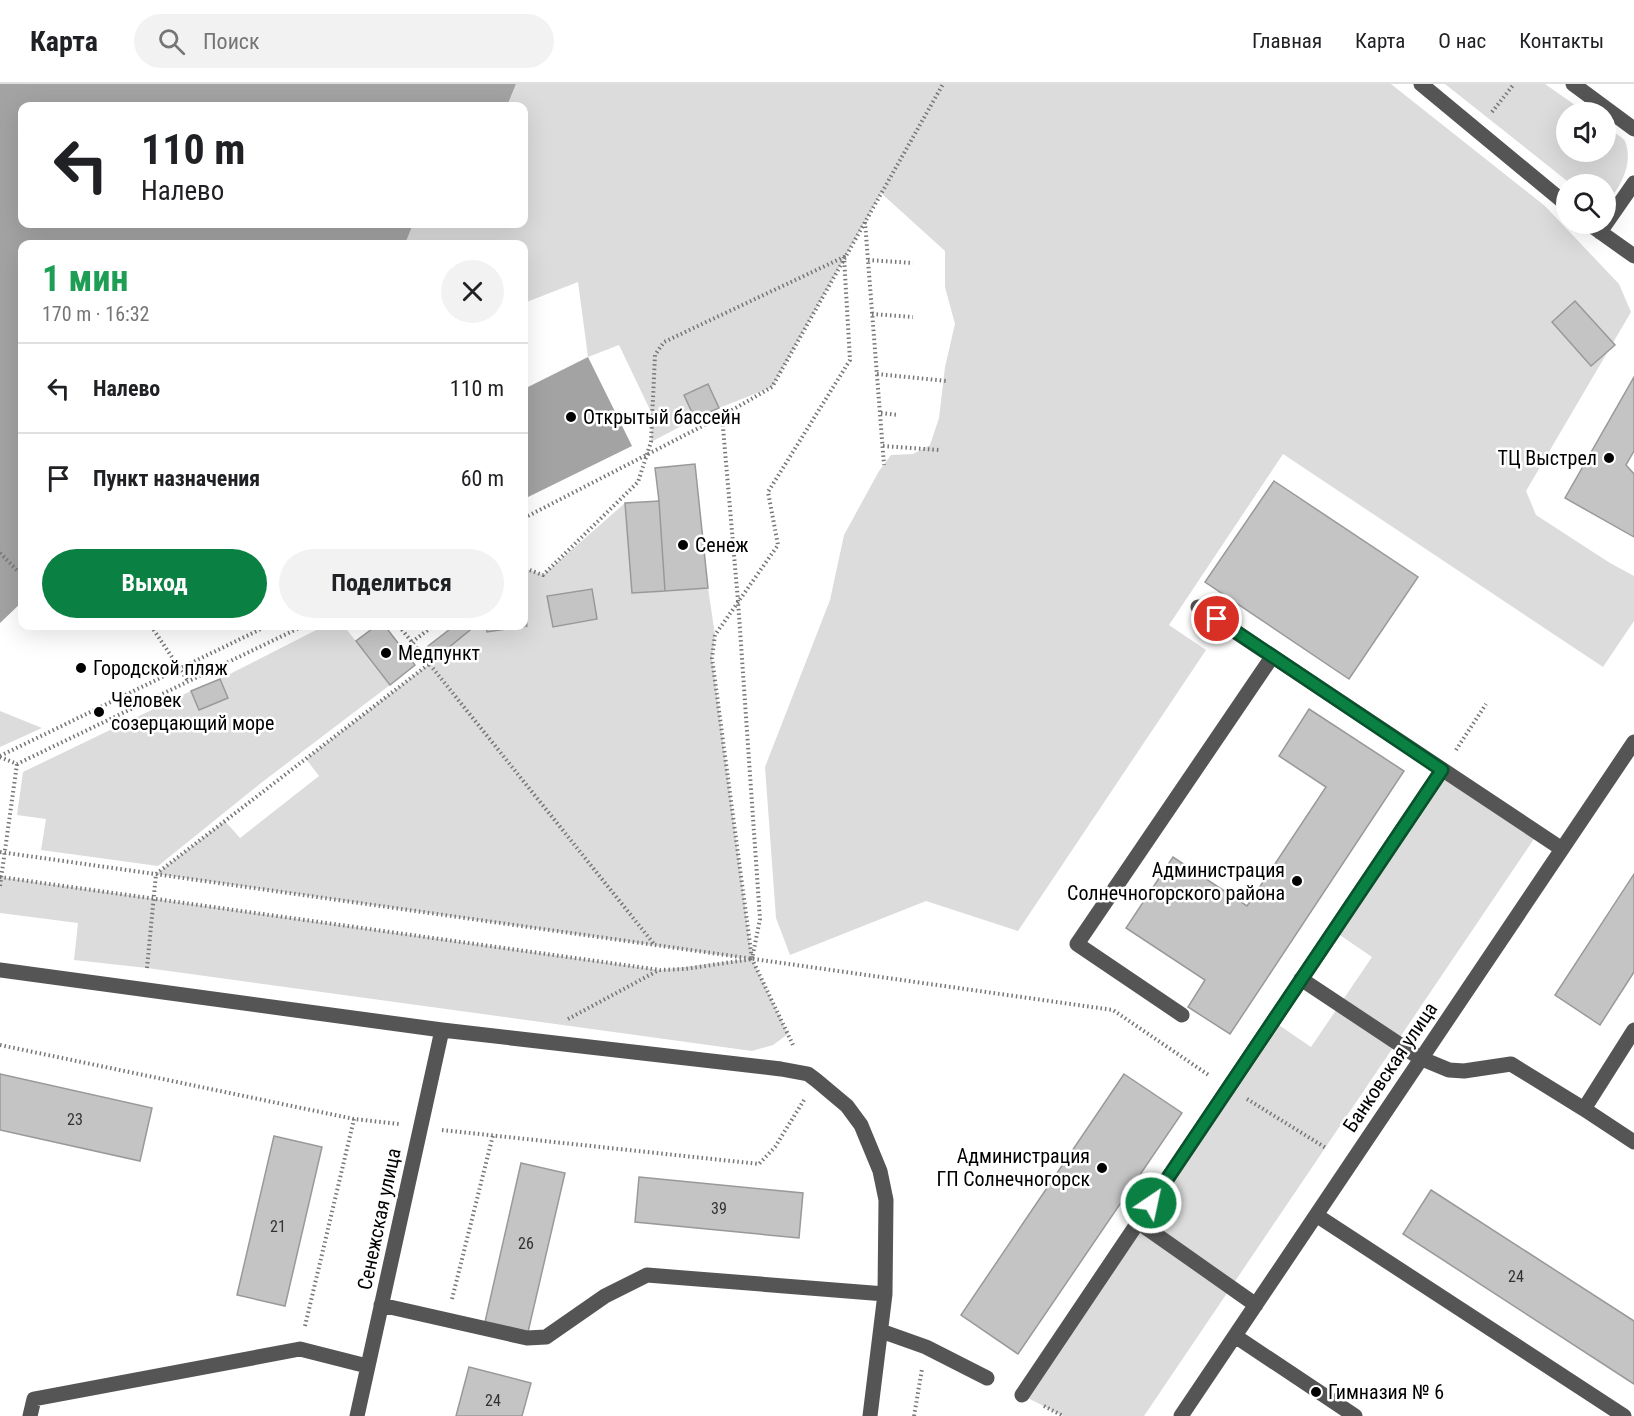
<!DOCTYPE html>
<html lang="ru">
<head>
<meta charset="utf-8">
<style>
	:root { --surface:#fff; --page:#f2f2f2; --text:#202124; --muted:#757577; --line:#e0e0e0; --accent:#0b8043 }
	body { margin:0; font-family:"Roboto Condensed",sans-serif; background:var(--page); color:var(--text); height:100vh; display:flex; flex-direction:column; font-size:22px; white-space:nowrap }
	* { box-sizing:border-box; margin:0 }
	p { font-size:20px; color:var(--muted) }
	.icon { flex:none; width:33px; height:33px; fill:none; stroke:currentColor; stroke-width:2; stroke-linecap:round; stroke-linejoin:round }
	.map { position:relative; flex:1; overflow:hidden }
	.side { position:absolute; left:18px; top:156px; width:510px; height:390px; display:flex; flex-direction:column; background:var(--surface); border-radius:12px; box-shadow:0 6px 24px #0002 }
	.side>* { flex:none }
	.top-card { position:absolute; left:18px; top:18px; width:510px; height:126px; border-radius:12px; box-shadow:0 6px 24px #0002; background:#fff; color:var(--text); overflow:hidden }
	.fabs { position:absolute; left:1556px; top:18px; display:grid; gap:12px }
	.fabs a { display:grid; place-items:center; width:60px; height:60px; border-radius:50%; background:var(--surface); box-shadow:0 6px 24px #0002; font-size:30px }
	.pin { position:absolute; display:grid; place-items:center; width:51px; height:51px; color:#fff; margin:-26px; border:3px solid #fff; border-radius:50%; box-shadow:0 2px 6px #0007 }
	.me { position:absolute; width:66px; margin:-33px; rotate:34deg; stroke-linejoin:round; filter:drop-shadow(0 0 4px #0008) }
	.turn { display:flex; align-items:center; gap:21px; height:126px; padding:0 24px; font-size:27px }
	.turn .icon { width:78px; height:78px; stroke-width:2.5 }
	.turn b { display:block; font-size:42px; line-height:51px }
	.round { display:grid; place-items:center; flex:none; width:63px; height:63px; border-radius:32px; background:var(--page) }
	.headline { display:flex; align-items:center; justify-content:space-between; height:102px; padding:0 24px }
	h1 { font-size:36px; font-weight:700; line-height:45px; color:#1e9e55 }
	.action { display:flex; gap:12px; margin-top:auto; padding:12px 24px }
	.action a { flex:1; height:69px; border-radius:36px; background:var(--accent); color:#fff; font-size:24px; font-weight:700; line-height:69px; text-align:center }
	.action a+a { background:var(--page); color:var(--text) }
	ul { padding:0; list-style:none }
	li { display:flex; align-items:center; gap:18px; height:90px; padding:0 24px; border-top:2px solid var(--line) }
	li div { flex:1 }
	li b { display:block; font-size:22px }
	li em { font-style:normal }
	header { display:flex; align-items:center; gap:36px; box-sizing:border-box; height:84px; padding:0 30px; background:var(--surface); border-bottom:2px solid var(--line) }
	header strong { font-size:28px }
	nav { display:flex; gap:33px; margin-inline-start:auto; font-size:21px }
	.search { width:420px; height:54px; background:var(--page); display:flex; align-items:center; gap:15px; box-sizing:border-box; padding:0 21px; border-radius:33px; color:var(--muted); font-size:22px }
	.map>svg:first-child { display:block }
</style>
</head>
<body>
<header>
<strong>Карта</strong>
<div class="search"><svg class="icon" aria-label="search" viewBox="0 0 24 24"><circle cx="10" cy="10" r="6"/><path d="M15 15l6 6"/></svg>Поиск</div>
<nav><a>Главная</a><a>Карта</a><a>О нас</a><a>Контакты</a></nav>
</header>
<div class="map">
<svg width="1634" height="1332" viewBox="0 0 1634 1332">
	<rect width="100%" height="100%" fill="#fff"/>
	<path fill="#dcdcdc" d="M516 0H1391L1545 122 1619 200 1631 228 1526 407 1536 431 1610 479 1634 492V537L1603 583 1283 370 1169 541 1206 566 1018 847 926 817 790 871 776 834 765 683 830 516 844 451 879 387 891 371 913 370 930 361 939 334 945 283 955 240 945 203V167L881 109 772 303 719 324 708 300 684 311 695 335 651 358 652 330 619 261 588 273 578 198 524 219V160H405L413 140H524V22H507Z
		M1445 0H1545L1585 28H1566V68H1605V42C1611 47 1620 51 1625 57 1634 80 1620 104 1605 121V100H1571Z
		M625 419 632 509 708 504 715 551 712 574 752 875 788 950 773 961 752 967 147 884 74 876 78 839 0 829V793L660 886 748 875 156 790 225 737 240 754 319 692 306 675 429 580 470 546 467 542H524V484L543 491Z
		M324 542H344L390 601 261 699 158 782 41 766 46 735 17 731 23 688 191 607 199 626 227 615 220 595Z
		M0 627 42 644 0 663Z
		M1442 686 1538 749 1144 1332H1063L1022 1311 1273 937 1311 963 1372 873 1334 847Z"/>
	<path fill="#a3a3a3" d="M0 0H516L507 22H22V140H413L405 160H22V518L0 539Z
		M588 273 632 362 524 415V305Z"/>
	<path fill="#c4c4c4" stroke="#999" stroke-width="1.5" d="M1575 217 1615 261 1591 282 1552 238Z
		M1634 293V367L1626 381 1634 390V453L1565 414Z
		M708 300 719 324 695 335 684 311Z
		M695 380 708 504 665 507 659 417 655 384Z
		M1274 397 1418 493 1349 595 1205 498Z
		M659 417 665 507 632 509 625 419Z
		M592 505 597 535 553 543 547 512Z
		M524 518 527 542 487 548 486 542H524Z
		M376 542H385L415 581 390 601 356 557Z
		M454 542H467L470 546 437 573 428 562Z
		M220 595 228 614 199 626 191 607Z
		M1309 625 1404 687 1230 950 1188 923 1205 896 1126 844 1173 773 1247 822 1326 703 1279 672Z
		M1634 790V888L1600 941 1555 911Z
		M0 990 152 1024 140 1077 0 1046Z
		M1124 990 1182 1029 1018 1270 961 1231Z
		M274 1052 322 1063 285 1222 237 1211Z
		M521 1079 565 1089 528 1248 485 1238Z
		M639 1093 803 1109 799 1154 635 1138Z
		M1431 1106 1634 1237V1300L1403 1150Z
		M469 1283 531 1299 522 1332H456Z"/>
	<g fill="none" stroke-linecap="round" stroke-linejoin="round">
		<path stroke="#777" stroke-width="4" stroke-dasharray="1.5 3" stroke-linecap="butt" d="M1492 28 1514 0
			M865 138 884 381
			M868 176 913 179
			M872 230 913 233
			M877 290 947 297
			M881 329 898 331
			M722 332 738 517 760 835 752 875 794 963
			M883 362 939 366
			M524 434 722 332 772 303 943 0
			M0 469 22 491
			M151 542 188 597
			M399 542 654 860
			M412 558 433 542
			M1456 666 1486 620
			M0 672 267 542
			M0 673 17 680 303 542
			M0 768 1113 926 1210 992
			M0 793 660 886 685 885 752 875 712 574 715 551 778 461 768 408 850 276 844 173 664 258 655 271 651 358 638 398 543 491 524 484
			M0 802 17 680
			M147 884 156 790 429 580
			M568 935 659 886
			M0 961 354 1035 399 1040
			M1247 1015 1326 1064
			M442 1046 759 1080 775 1063 804 1016
			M452 1215 493 1051
			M305 1242 354 1035
			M1044 1322 1063 1332
			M914 1332 922 1285"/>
		<path stroke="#555" stroke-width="15" d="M1421 0 1566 120
			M1573 0 1634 45
			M1589 140 1634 172
			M1600 148 1634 99
			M1198 523 1562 765
			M0 886 442 946 781 985 808 990 816 996 847 1022 861 1041 880 1087 886 1116 885 1210 870 1332
			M1301 895 1420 974 1449 986 1464 987 1511 980 1584 1025 1634 946
			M1182 931 1077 860 1272 573
			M1584 1025 1634 1058
			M1316 1131 1624 1332
			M1138 1138 1256 1221
			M381 1221 527 1254 546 1253 605 1212 647 1191 885 1210
			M881 1247 926 1263 987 1294
			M1235 1252 1355 1332
			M1022 1311 1442 686
			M30 1332 34 1315 300 1265 367 1282
			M357 1332 442 946
			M1181 1332 1634 658"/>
	</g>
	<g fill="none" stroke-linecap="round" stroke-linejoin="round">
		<g stroke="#07532c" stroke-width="15">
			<path id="route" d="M1151 1119 1442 686 1217 535"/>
		</g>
		<use href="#route" stroke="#0b8043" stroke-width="10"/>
	</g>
	<g fill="#000" stroke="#fff" stroke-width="2">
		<circle cx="571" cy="333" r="6"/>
		<circle cx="1609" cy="374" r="6"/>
		<circle cx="683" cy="461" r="6"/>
		<circle cx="386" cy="569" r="6"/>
		<circle cx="81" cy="584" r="6"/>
		<circle cx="99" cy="628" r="6"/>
		<circle cx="1297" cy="797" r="6"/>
		<circle cx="1102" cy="1084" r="6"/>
		<circle cx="1316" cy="1308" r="6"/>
	</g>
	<g text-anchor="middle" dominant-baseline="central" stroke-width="5" stroke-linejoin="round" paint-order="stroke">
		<g font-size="16" fill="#313131">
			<text x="75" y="1035">23</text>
			<text x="719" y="1124">39</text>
			<text x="278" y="1142">21</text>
			<text x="526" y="1159">26</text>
			<text x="1516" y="1192">24</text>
			<text x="493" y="1316">24</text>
		</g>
		<g font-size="20" fill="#000" stroke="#fff" text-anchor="start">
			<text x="583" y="333">Открытый бассейн</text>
			<text x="1597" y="374" text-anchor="end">ТЦ Выстрел</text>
			<text x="695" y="461">Сенеж</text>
			<text x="398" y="569">Медпункт</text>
			<text x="93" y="584">Городской пляж</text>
			<text x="111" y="616">Человек<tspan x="111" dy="23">созерцающий море</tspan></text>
			<text x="1285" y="786" text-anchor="end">Администрация<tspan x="1285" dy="23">Солнечногорского района</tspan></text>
			<text x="1090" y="1072" text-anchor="end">Администрация<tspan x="1090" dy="23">ГП Солнечногорск</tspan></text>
			<text x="1328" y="1308">Гимназия № 6</text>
		</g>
		<g font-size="20" fill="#000" stroke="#fff">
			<text transform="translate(1390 983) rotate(-56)">Банковская улица</text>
			<text transform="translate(379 1135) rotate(-78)">Сенежская улица</text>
		</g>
	</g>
</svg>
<div class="fabs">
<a><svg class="icon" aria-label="sound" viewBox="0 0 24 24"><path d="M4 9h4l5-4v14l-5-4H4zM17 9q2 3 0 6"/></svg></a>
<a><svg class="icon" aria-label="search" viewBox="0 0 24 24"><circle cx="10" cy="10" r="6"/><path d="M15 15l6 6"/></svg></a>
</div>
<div class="pin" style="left:1217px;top:535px;background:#d93025"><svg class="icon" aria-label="arrive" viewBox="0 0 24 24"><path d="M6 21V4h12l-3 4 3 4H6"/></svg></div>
<svg class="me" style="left:1151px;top:1119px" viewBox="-20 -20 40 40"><circle r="17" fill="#0b8043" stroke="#fff" stroke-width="3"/><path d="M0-11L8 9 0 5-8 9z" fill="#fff"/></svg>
<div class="top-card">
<div class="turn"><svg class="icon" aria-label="left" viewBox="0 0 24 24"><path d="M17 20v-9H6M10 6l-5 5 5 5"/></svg><div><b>110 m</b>Налево</div></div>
</div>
<section class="side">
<div class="headline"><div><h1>1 мин</h1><p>170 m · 16:32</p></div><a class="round"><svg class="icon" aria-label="close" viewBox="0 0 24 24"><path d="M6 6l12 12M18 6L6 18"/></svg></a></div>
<ul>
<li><svg class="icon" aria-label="left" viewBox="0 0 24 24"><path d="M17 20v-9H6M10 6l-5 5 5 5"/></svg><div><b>Налево</b></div><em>110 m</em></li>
<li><svg class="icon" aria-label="arrive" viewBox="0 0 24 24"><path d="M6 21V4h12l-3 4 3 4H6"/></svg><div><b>Пункт назначения</b></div><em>60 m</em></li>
</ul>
<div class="action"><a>Выход</a><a>Поделиться</a></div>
</section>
</div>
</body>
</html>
